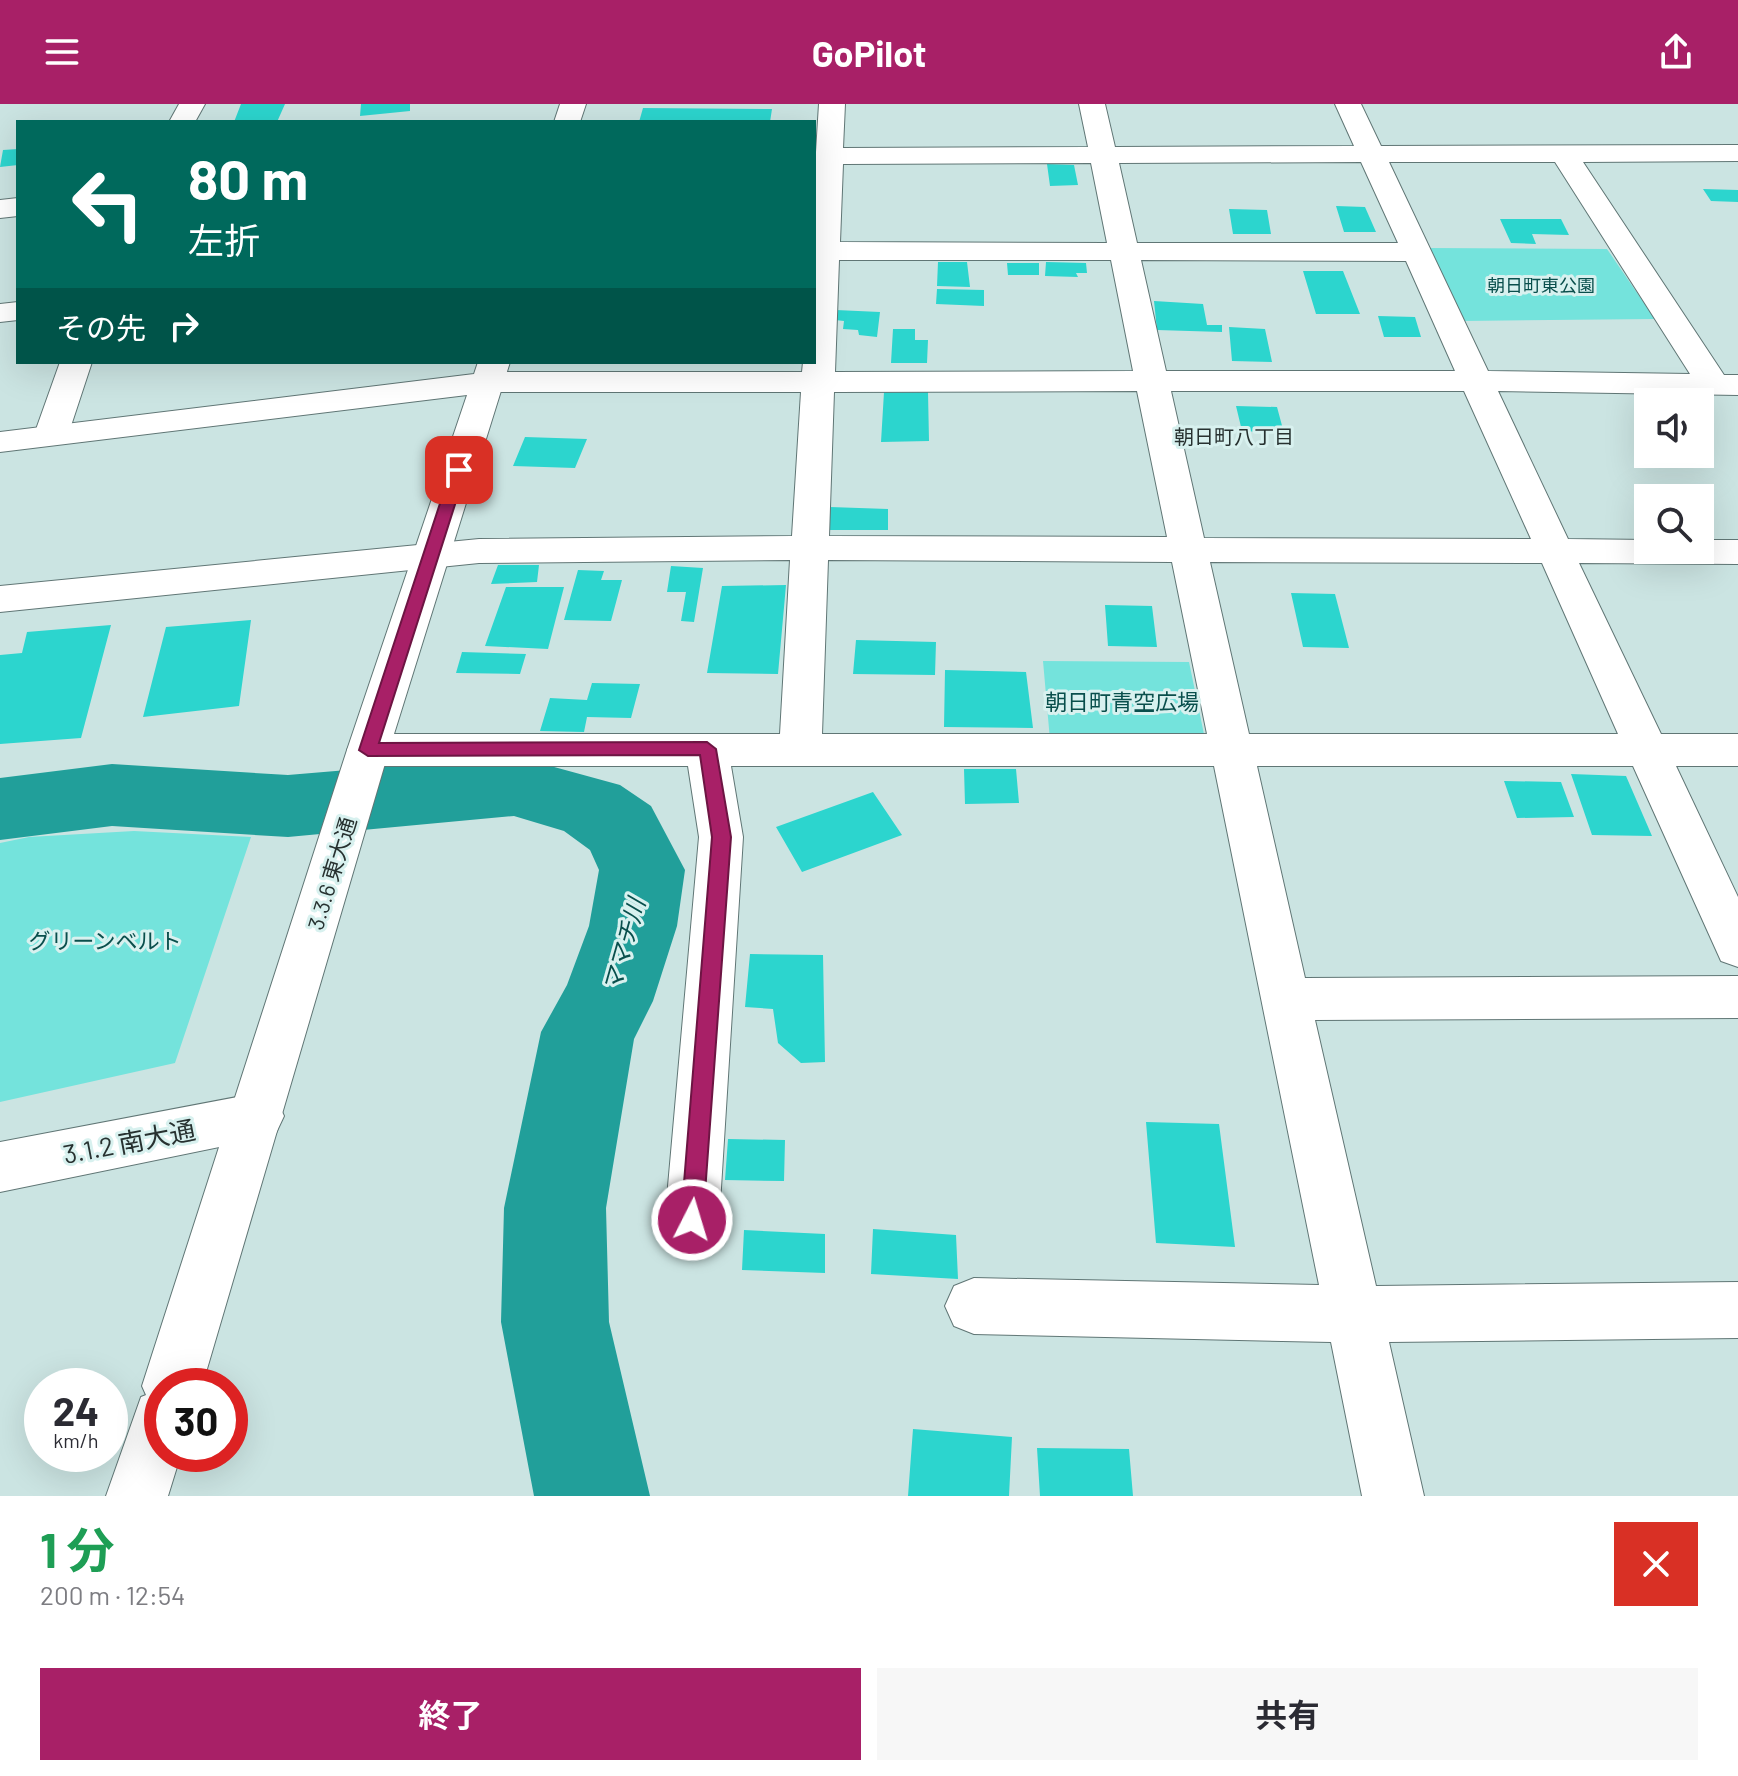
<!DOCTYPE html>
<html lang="ja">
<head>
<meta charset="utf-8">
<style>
	:root { --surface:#fff; --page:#f7f7f7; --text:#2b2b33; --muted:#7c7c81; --accent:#a82067 }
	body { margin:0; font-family:Barlow,"Noto Sans JP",sans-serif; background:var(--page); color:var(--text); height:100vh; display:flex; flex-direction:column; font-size:30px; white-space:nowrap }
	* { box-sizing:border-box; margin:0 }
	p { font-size:26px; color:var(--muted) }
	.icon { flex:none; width:44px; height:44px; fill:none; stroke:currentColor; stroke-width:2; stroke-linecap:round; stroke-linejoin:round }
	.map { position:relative; height:1392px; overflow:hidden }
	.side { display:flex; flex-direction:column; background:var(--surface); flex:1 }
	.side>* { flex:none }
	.hud { position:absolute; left:16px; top:16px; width:800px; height:244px; border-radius:0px; box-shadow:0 8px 32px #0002; background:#00695c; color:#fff; overflow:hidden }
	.buttons { position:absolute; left:1634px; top:284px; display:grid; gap:16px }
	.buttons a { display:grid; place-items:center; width:80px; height:80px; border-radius:0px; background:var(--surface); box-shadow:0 8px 32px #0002; font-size:40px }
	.speed { position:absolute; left:24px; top:1264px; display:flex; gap:16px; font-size:40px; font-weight:700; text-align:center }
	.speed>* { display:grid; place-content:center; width:104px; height:104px; border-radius:50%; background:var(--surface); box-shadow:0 8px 32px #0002; line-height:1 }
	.speed small { font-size:20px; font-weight:400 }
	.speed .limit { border:12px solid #d22; background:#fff; color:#111 }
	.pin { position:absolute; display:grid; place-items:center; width:68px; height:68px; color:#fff; margin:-34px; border-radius:16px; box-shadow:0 4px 12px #0006 }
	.me { position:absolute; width:88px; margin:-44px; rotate:5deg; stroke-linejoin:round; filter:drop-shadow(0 0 6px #0008) }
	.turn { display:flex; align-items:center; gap:28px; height:168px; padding:0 40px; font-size:36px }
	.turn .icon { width:104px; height:104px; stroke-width:2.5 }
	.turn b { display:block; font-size:56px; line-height:68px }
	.then { display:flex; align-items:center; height:76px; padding:0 40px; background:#0003; gap:16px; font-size:30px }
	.round { display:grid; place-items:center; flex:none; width:84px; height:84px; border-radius:0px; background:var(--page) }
	.head { display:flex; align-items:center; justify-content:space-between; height:136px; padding:0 40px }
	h1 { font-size:48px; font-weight:700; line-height:60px; color:#1e9e55 }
	.cta { display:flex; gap:16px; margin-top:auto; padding:16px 40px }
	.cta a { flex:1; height:92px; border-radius:0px; background:var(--accent); color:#fff; font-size:32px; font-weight:700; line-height:92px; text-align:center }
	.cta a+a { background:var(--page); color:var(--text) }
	header { display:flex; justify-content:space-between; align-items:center; height:104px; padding:0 40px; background:var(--accent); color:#fff; font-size:36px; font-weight:700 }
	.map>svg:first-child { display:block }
</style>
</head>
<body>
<header><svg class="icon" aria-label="menu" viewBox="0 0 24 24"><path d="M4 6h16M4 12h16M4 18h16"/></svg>GoPilot<svg class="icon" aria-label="share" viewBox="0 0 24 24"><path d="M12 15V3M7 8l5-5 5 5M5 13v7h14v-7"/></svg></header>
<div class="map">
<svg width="1738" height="1392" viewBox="0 0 1738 1392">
	<rect width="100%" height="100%" fill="#cbe4e2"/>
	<path fill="#74e3dc" d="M1428 144 1607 145 1655 215 1462 217Z
		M1043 557 1189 558 1205 635 1050 636Z
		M134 727 251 733 175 959 0 998V739L29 733Z"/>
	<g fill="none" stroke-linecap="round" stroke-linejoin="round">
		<path fill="#219f9a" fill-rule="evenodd" d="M514 652 620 681 651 702 685 766 677 822 653 897 634 935 606 1104 609 1218 650 1392H534L501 1218 504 1104 541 928 567 881 589 822 599 766 590 746 564 727 514 712 288 733 112 722 0 736V674L112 660 288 671Z"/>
	</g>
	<path fill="#2cd5ce" d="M241 0H285L277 18H234Z
		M361 0H410V7L360 12Z
		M643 4 772 5 770 18H639Z
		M18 45V61L0 63 3 46Z
		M1047 60 1074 61 1078 81 1050 82Z
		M1703 85 1738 86V98L1711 97Z
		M1336 102 1365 103 1376 128H1344Z
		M1229 105 1267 106 1271 130H1233Z
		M1500 115H1561L1569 131 1532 130 1536 140 1511 139Z
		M938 158H967L970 183 937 182Z
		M1046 158 1086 159 1087 169H1076L1078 173 1045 172Z
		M1007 159H1039V171H1008Z
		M1303 167H1343L1360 210H1316Z
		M937 185 984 186V202L936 200Z
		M1154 197 1203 200 1207 221H1222V228L1157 226Z
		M836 206 880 208 877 233 859 231 858 226 843 225 844 217 835 216Z
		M1378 212 1415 213 1421 233H1384Z
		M1229 223 1265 225 1272 258 1232 257Z
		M893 225H915V236H928L927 259H891Z
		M884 288H928L929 337 881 338Z
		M1236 302 1277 303 1284 329 1242 327Z
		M525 333 587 335 575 364 513 362Z
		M830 403 888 405V426H827Z
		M498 461H539L537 478 491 480Z
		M671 462 703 464 694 518 681 517 686 488H667Z
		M578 466 604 467 601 476H622L611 517 564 516Z
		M786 481 778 570 707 569 722 482Z
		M506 483H564L548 545 485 542Z
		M1291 489 1335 490 1349 544 1303 543Z
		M1105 501 1152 502 1157 543 1108 542Z
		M251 516 239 602 143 613 166 523Z
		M111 521 81 634 0 640V551L22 549 27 528Z
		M856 536 936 538 935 571 853 570Z
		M462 548 526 550 520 570 456 569Z
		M945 566 1026 568 1033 624 944 623Z
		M592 579 640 580 631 614 587 613 584 628 540 627 550 594 587 596Z
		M964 665H1016L1019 699 965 700Z
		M1571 670 1626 672 1652 732 1592 731Z
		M1504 677 1561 678 1574 713 1517 714Z
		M873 688 902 731 802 768 776 723Z
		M750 850 823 851 825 958 801 959 778 939 773 905 745 903Z
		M1146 1018 1219 1020 1235 1143 1156 1139Z
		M728 1035 785 1036 784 1077 725 1076Z
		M873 1125 956 1131 958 1175 871 1170Z
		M744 1126 825 1130V1169L742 1166Z
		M913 1325 1012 1333 1009 1392H908Z
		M1037 1344 1129 1345 1133 1392H1040Z"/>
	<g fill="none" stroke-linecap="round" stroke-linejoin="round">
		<g stroke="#607675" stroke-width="2">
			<path id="minor" d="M179 0H205L195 18H169Z
				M819 0H845L843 44 1088 43 1079 0H1105L1115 43 1354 42 1335 0H1361L1381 42 1738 41V57L1583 58 1724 271H1738V291L1498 287 1568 435 1648 436V446H1700V436H1738V460L1579 459 1661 630H1738V662H1676L1738 793V863L1721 857 1633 662H1257L1305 874 1738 872V914L1315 916 1376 1182 1738 1178V1234L1389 1238 1424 1392H1362L1331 1238 974 1230 954 1222 945 1202 954 1182 974 1174 1319 1181 1214 662H731L743 733 719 1116 711 1134 692 1142 673 1134 665 1116 699 733 688 662H368L353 657 347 646 353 635 368 630H780L790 456 479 459 0 508V482L479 435 792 432 801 288H488L476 285 471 278 476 271 488 268H802L803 258H814V80ZM1361 58 1398 139H1137L1119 59ZM1389 58H1555L1690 270 1488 267ZM1091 59 1107 139 840 138 843 60ZM839 156H1111L1133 267 835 268ZM1141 156 1406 157 1455 267H1166ZM1137 287 1167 433 829 432 834 288ZM1171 287H1464L1531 435 1204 434ZM828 456 1172 458 1207 630H822ZM1210 458 1542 459 1618 630H1249Z
				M18 94V112L0 114V96Z
				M18 198V216L0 218V200Z
				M60 258H92L68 331 63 338 51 341 39 338 34 331Z
				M258 989 276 995 284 1012 276 1029 258 1035 0 1088V1038Z"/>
		</g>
		<g stroke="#607675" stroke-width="2">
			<path id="tertiary" d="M560 0H586L580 18H554Z
				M478 258H510L389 646 202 1282H162V1350H181L168 1392H106L141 1293 146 1291 142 1282 347 646 467 291 0 348V328L474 270Z"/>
		</g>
		<use href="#minor" fill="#fff" fill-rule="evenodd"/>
		<use href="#tertiary" fill="#fff" fill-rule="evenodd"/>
	</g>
	<path fill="#a82067" stroke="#6d1543" stroke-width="2" d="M459 362 466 366 379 639 707 638 716 645 731 733 703 1116 700 1124 692 1127 684 1124 681 1116 712 733 700 651 368 652 359 646 451 366Z"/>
	<g text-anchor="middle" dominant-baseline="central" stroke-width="6" stroke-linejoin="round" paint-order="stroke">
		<g font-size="18" fill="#094f4c" stroke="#d8f1ef">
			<text x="1541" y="181">朝日町東公園</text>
		</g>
		<g font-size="20" fill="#273130" stroke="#d8f1ef">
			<text x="1234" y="332">朝日町八丁目</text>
		</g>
		<g font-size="22" fill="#094f4c" stroke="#d8f1ef">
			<text x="1122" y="597">朝日町青空広場</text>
			<text x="105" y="836">グリーンベルト</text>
		</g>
		<g font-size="22" fill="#273130" stroke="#d8f1ef">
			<text transform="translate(331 769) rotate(-73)">3.3.6 東大通</text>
		</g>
		<g font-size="24" font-style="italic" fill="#084f4c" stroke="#d8f1ef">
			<text transform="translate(623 841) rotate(-74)">ママチ川</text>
		</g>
		<g font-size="26" fill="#273130" stroke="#d8f1ef">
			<text transform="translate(129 1037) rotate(-11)">3.1.2 南大通</text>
		</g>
	</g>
</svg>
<div class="buttons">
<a><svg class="icon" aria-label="sound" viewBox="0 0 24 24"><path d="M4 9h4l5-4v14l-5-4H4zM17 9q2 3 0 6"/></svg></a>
<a><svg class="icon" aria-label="search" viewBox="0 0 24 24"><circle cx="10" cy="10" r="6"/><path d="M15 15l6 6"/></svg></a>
</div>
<div class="speed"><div>24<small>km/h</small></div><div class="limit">30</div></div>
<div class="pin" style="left:459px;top:366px;background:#d93025"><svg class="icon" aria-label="arrive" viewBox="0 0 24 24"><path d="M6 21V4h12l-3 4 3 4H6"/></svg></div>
<svg class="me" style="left:692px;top:1116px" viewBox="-20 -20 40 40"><circle r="17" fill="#a82067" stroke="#fff" stroke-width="3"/><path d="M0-11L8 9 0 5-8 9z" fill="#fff"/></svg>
<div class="hud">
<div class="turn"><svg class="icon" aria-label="left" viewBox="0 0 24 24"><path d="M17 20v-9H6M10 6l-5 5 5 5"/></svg><div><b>80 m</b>左折</div></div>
<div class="then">その先<svg class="icon" aria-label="right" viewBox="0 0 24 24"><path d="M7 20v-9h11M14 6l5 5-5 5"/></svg></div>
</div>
</div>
<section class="side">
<div class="head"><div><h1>1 分</h1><p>200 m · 12:54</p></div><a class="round" style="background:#d93025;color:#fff"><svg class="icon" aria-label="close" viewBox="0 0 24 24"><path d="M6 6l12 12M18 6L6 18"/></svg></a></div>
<div class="cta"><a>終了</a><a>共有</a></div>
</section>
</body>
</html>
